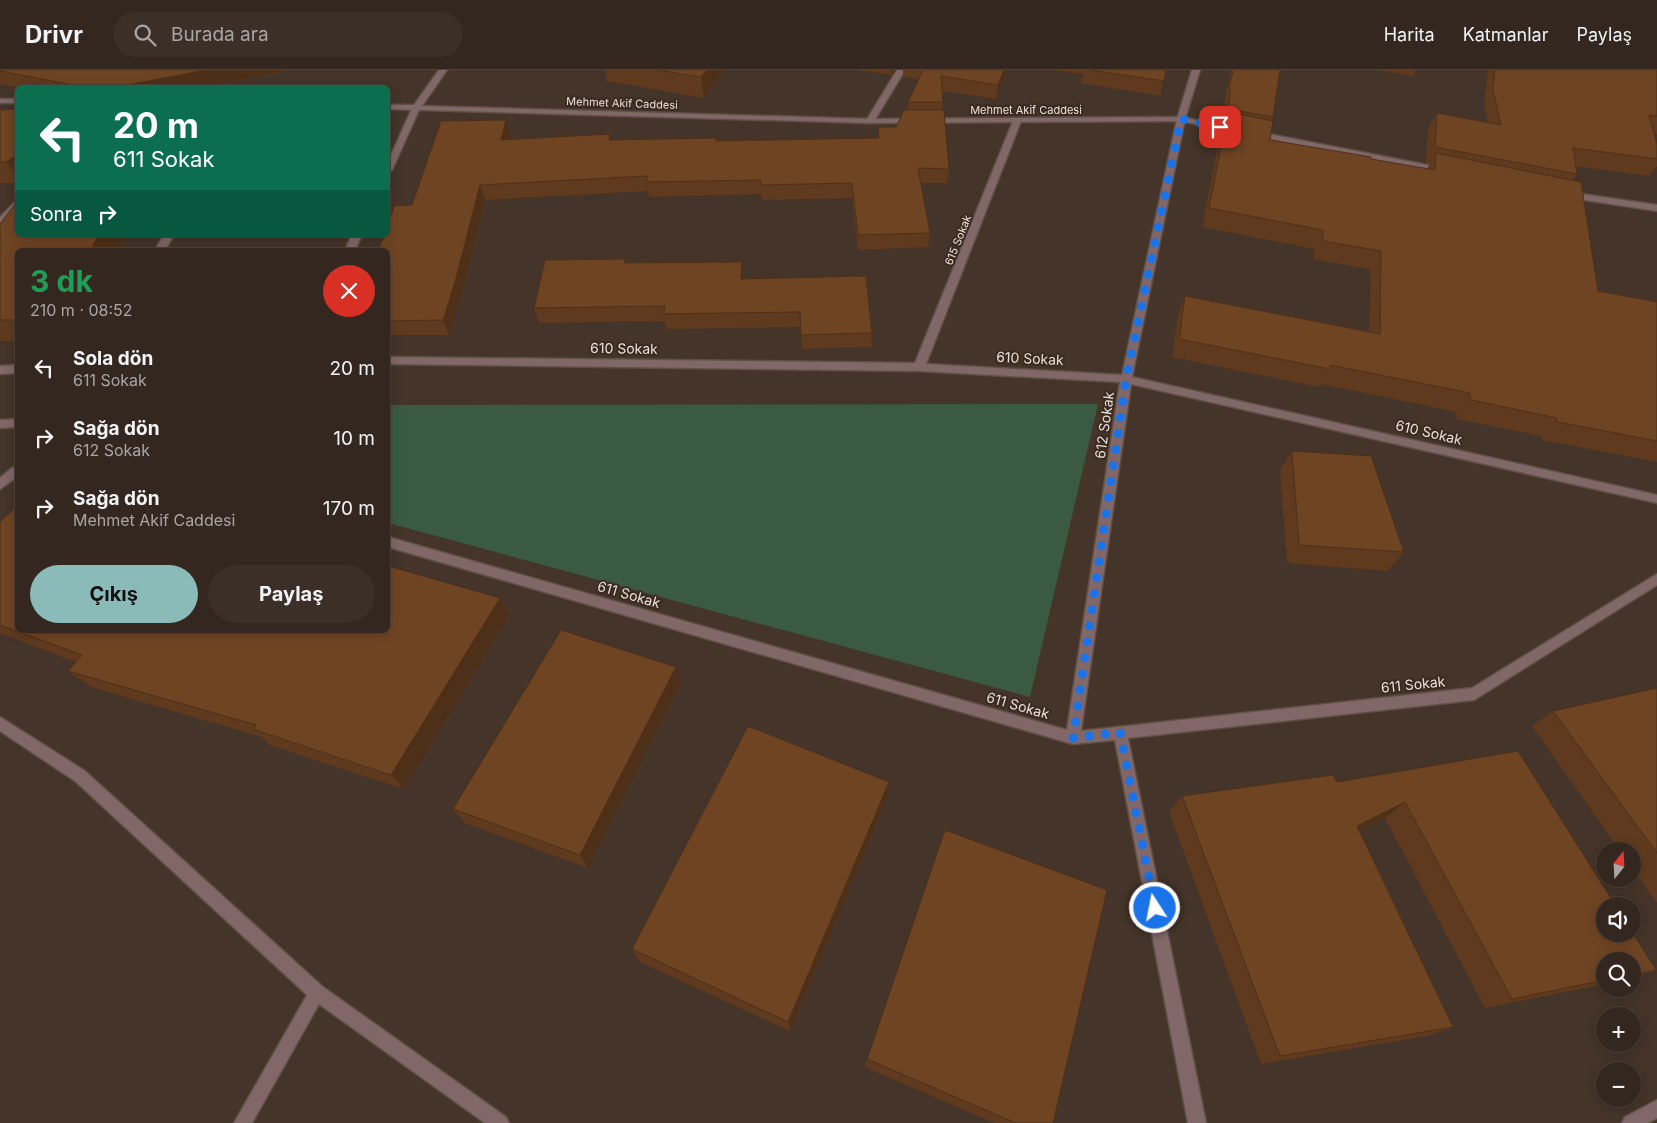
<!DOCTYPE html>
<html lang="tr">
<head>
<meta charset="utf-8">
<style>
	:root { --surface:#33271f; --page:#3b2f28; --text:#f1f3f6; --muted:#a9a5a4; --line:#4e443d; --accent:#8bbbb9 }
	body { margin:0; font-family:Inter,sans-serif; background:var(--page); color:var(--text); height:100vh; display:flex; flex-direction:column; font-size:19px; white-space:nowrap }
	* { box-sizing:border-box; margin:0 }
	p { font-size:16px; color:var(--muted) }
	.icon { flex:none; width:28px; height:28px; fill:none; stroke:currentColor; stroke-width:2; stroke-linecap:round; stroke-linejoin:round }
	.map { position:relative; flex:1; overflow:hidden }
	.panel { position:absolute; left:15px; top:178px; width:375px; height:385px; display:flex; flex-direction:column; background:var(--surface); border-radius:8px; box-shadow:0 2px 12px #0003,0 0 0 1px var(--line) }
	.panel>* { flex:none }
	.guide { position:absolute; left:15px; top:15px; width:375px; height:152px; border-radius:8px; box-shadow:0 2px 12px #0003,0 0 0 1px var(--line); background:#0b6e4f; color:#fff; overflow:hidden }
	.needle { width:32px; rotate:18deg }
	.tools { position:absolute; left:1596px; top:772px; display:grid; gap:10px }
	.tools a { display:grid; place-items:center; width:45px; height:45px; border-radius:50%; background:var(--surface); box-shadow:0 2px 12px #0003,0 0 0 1px var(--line); font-size:25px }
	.pin { position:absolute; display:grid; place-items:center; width:42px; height:42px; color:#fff; margin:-21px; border-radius:10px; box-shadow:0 2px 8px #0006 }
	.me { position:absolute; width:55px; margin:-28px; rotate:349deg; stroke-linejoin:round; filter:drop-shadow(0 0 4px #0008) }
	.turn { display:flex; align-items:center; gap:18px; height:105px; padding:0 15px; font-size:22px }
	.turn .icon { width:65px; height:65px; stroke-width:2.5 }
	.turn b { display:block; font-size:35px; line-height:42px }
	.then { display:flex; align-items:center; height:48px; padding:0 15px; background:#0003; gap:10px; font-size:19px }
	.round { display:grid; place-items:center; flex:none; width:52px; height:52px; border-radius:26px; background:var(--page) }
	.overview { display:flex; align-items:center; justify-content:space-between; height:85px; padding:0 15px }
	h1 { font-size:30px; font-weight:700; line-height:38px; color:#1e9e55 }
	.primary-button { display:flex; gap:10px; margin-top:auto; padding:10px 15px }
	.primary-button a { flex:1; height:58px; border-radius:30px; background:var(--accent); color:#111; font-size:20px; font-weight:700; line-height:58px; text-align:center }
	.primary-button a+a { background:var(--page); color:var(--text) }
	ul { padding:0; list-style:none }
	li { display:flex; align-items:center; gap:15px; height:70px; padding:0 15px }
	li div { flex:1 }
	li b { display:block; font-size:19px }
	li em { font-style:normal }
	header { display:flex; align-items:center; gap:30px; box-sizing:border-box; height:70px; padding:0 25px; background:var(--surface); border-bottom:1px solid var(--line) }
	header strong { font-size:24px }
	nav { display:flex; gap:28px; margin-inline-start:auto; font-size:18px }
	.search { width:350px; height:45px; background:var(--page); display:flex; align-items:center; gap:12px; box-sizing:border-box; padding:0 18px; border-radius:28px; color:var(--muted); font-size:19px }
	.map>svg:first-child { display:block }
</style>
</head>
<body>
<header>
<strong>Drivr</strong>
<div class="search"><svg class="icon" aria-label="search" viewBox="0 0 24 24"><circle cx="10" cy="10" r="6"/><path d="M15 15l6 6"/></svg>Burada ara</div>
<nav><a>Harita</a><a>Katmanlar</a><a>Paylaş</a></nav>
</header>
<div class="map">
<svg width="1657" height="1053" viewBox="0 0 1657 1053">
	<rect width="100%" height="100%" fill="#443429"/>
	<path fill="#3a5a41" d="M1098 334 1030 627 388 453V335Z"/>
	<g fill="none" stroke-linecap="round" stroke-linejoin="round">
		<g stroke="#5f5045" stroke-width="3">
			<path id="minor" d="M897 0H905L873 53H867L866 51Z
				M1192 0H1200L1185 49 1132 307 1657 425V433L1131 314 1081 661 1472 618 1657 504V515L1474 630 1128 668 1206 1053H1188L1115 670 1073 674 388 477V467L1067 660 1120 312 919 301 388 294V287L915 293 1013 51 1017 49 1021 51 926 294 1122 305 1177 49Z
				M413 36 420 38 392 100 388 102V92Z
				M18 129V138L3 155 0 156V147Z
				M164 165H174L165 180H155Z
				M352 165H362L355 180H345Z
				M18 295V303L0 304V296Z
				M18 349V357L0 358V350Z
				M18 397V406L0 419V408L12 398Z
				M0 647 85 701 323 917 506 1047 509 1053H485L319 934 252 1053H234L307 925 75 711 0 661Z
				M1657 1030V1048L1648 1053H1622L1625 1047Z"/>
		</g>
		<g stroke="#5f5045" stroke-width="3">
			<path id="tertiary" d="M439 0H447L422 36 870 49 1181 47 1443 98 1447 101 1443 104 1181 51 870 53 388 39V35H414Z
				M0 29H18V33H0Z
				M1568 122 1657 135V141L1565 127 1564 125Z"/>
		</g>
		<use href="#minor" fill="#816767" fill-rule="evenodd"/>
		<use href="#tertiary" fill="#816767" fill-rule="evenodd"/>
	</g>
	<path fill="#5f3a1e" d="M0 0H289L197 18H21L0 14Z
		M605 0H724L704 28 607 11Z
		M858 0H896L892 5Z
		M903 0H1007L996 29 942 21 943 32 942 40 949 99 947 113H920L930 163 928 177 858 180 852 128 762 130 761 124 649 127 648 121 485 130 461 226 449 265H388V180L412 135 511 65 509 69 717 71 878 68V57H896L907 40 908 32 919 9 903 7Z
		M1055 0H1166L1160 26 1081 13 1084 4Z
		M1231 0H1280L1273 47 1271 51 1270 70 1371 89 1427 99 1430 94 1426 93 1428 59 1437 43 1488 52 1484 35 1488 0H1657V64H1654L1657 74V96L1649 106 1576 96 1577 104 1573 110 1598 221 1657 232V392L1542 370 1541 366 1457 349 1456 342 1322 314 1319 317 1172 287 1178 245 1185 226 1369 261 1371 200 1314 189V179L1202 157 1221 61 1224 53H1222L1226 34H1224Z
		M1378 0H1416L1413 6Z
		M18 39V113H0V40Z
		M0 154 18 165H162L126 166 118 180H18V271H0Z
		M625 189 626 193 743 206V209L872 263 871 277 802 279 801 257 667 259 665 251 539 253 534 238Z
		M1292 381 1404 482 1388 501 1287 493 1280 400Z
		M0 452 509 546 404 719 270 675 262 667 91 617 68 601 76 592 0 563Z
		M676 597 681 613 588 798 465 753 453 739Z
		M1657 618V833L1632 799V781H1620L1532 656 1553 641Z
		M1518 681 1656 900 1632 908V891H1605V914L1485 938 1385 748 1359 760 1453 957 1427 966 1261 994 1169 742 1182 726 1337 712Z
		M889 712 886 730 790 961 640 892 632 879Z
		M867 989 1053 1053H994L865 997Z"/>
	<path fill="#4e3018" d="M206 0H289L197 18H112Z
		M707 0H724L704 28 701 7Z
		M892 0H896L892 5Z
		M1004 0H1007L996 29 998 15Z
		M506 50 511 65 505 84 501 70Z
		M18 84V106L6 92Z
		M480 115 485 130 461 226 449 265 443 250Z
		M99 165H125L126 166 118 180H90Z
		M742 192 743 206 742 224 741 209Z
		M500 528 509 546 404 719 391 705Z
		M676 597 681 613 588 798 580 785Z
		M889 712 886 730 790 961 788 952Z
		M1405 732 1385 748 1338 771 1357 756Z"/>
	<path fill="#6f4423" stroke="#4e3018" d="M0 0H206L112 18H88L0 1Z
		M657 0H707L701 7Z
		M923 0H1004L998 15 941 6 943 32H908Z
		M1090 0H1166L1164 11Z
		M1233 0H1280L1273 47 1228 39 1231 20 1229 19Z
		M1495 0H1657V46L1649 45 1657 74V89L1573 78 1577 104 1435 77 1437 43 1501 55 1493 19Z
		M18 39V84L6 92H0V40Z
		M904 40H944L949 99 918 98 930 163 858 165 852 113 761 115V110L647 112V106L480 115 455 212 443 250 388 251V180H379L384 165H388V154L394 136 412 135 441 51 506 50 501 70 610 64 609 70 716 68V71L879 68 878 57H896Z
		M1228 42 1273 51 1270 70 1371 87V89L1435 100 1436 83 1581 112 1598 221 1657 232V371L1558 352 1557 348 1471 330 1470 323 1330 295V299L1179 269 1185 226 1380 264 1381 181 1323 171V160L1209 138Z
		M18 130V165H99L90 180H18V250H0V154Z
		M625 189 624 193 742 192 741 209 866 206 872 263 801 265 800 242 664 244 665 236 534 238 545 190Z
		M1292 381 1371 386 1404 482 1299 475Z
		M18 435V560H388V496L500 528 391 705 253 659 256 655 68 601 82 585 0 555V452Z
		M561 560 676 597 580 785 453 739Z
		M1657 618V783L1553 641Z
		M748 656 889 712 788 952 632 879Z
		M1518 681 1616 836H1605V864H1632V862L1656 900 1632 905V891H1605V910L1512 929 1405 732 1357 756 1453 957 1280 986 1182 726 1333 705 1337 712Z
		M945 760 1107 820 1053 1053H1016L867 989Z"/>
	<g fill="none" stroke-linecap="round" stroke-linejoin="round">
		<path stroke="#1a73e8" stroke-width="9" stroke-dasharray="0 16.2" d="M1155 838 1120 662 1073 668 1126 309 1181 49 1220 57"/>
	</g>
	<g text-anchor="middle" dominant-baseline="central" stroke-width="4" stroke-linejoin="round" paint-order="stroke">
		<g font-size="11" fill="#ebe0d9" stroke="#3a2a1f">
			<text transform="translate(622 33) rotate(2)">Mehmet Akif Caddesi</text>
			<text x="1026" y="40">Mehmet Akif Caddesi</text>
			<text transform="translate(958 170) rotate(-68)">615 Sokak</text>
		</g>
		<g font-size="14" fill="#ebe0d9" stroke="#3a2a1f">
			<text transform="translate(624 278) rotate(1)">610 Sokak</text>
			<text transform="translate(1030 288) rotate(3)">610 Sokak</text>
			<text transform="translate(1104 355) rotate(-82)">612 Sokak</text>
			<text transform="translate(1429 362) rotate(13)">610 Sokak</text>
			<text transform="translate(629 524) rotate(16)">611 Sokak</text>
			<text transform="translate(1413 614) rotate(-6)">611 Sokak</text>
			<text transform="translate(1018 635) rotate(16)">611 Sokak</text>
		</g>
	</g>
</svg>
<div class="tools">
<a><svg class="needle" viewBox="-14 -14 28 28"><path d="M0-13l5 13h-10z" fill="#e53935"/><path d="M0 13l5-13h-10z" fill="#a9a5a4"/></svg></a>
<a><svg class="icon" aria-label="sound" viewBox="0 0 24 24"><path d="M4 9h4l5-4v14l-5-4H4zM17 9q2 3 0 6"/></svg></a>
<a><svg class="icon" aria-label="search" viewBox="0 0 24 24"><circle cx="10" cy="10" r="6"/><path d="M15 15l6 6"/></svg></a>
<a>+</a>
<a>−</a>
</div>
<div class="pin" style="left:1220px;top:57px;background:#d93025"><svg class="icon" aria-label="arrive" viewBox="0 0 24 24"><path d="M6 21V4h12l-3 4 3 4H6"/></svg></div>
<svg class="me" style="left:1155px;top:838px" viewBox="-20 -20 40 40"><circle r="17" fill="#1a73e8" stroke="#fff" stroke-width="3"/><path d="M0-11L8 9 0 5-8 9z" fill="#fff"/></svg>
<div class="guide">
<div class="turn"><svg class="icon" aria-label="left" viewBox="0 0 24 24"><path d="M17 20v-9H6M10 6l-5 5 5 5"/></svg><div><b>20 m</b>611 Sokak</div></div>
<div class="then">Sonra<svg class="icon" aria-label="right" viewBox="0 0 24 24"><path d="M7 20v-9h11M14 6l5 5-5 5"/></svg></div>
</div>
<section class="panel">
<div class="overview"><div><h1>3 dk</h1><p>210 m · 08:52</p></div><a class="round" style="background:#d93025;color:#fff"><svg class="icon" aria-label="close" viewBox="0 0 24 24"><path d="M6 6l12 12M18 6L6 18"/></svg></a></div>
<ul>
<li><svg class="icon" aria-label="left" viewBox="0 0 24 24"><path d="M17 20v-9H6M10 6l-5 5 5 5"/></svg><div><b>Sola dön</b><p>611 Sokak</p></div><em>20 m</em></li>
<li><svg class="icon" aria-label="right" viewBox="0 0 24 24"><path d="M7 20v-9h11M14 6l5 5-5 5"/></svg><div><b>Sağa dön</b><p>612 Sokak</p></div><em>10 m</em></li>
<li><svg class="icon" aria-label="right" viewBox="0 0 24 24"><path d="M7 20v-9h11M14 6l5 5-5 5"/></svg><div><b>Sağa dön</b><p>Mehmet Akif Caddesi</p></div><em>170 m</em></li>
</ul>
<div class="primary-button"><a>Çıkış</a><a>Paylaş</a></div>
</section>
</div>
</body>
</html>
